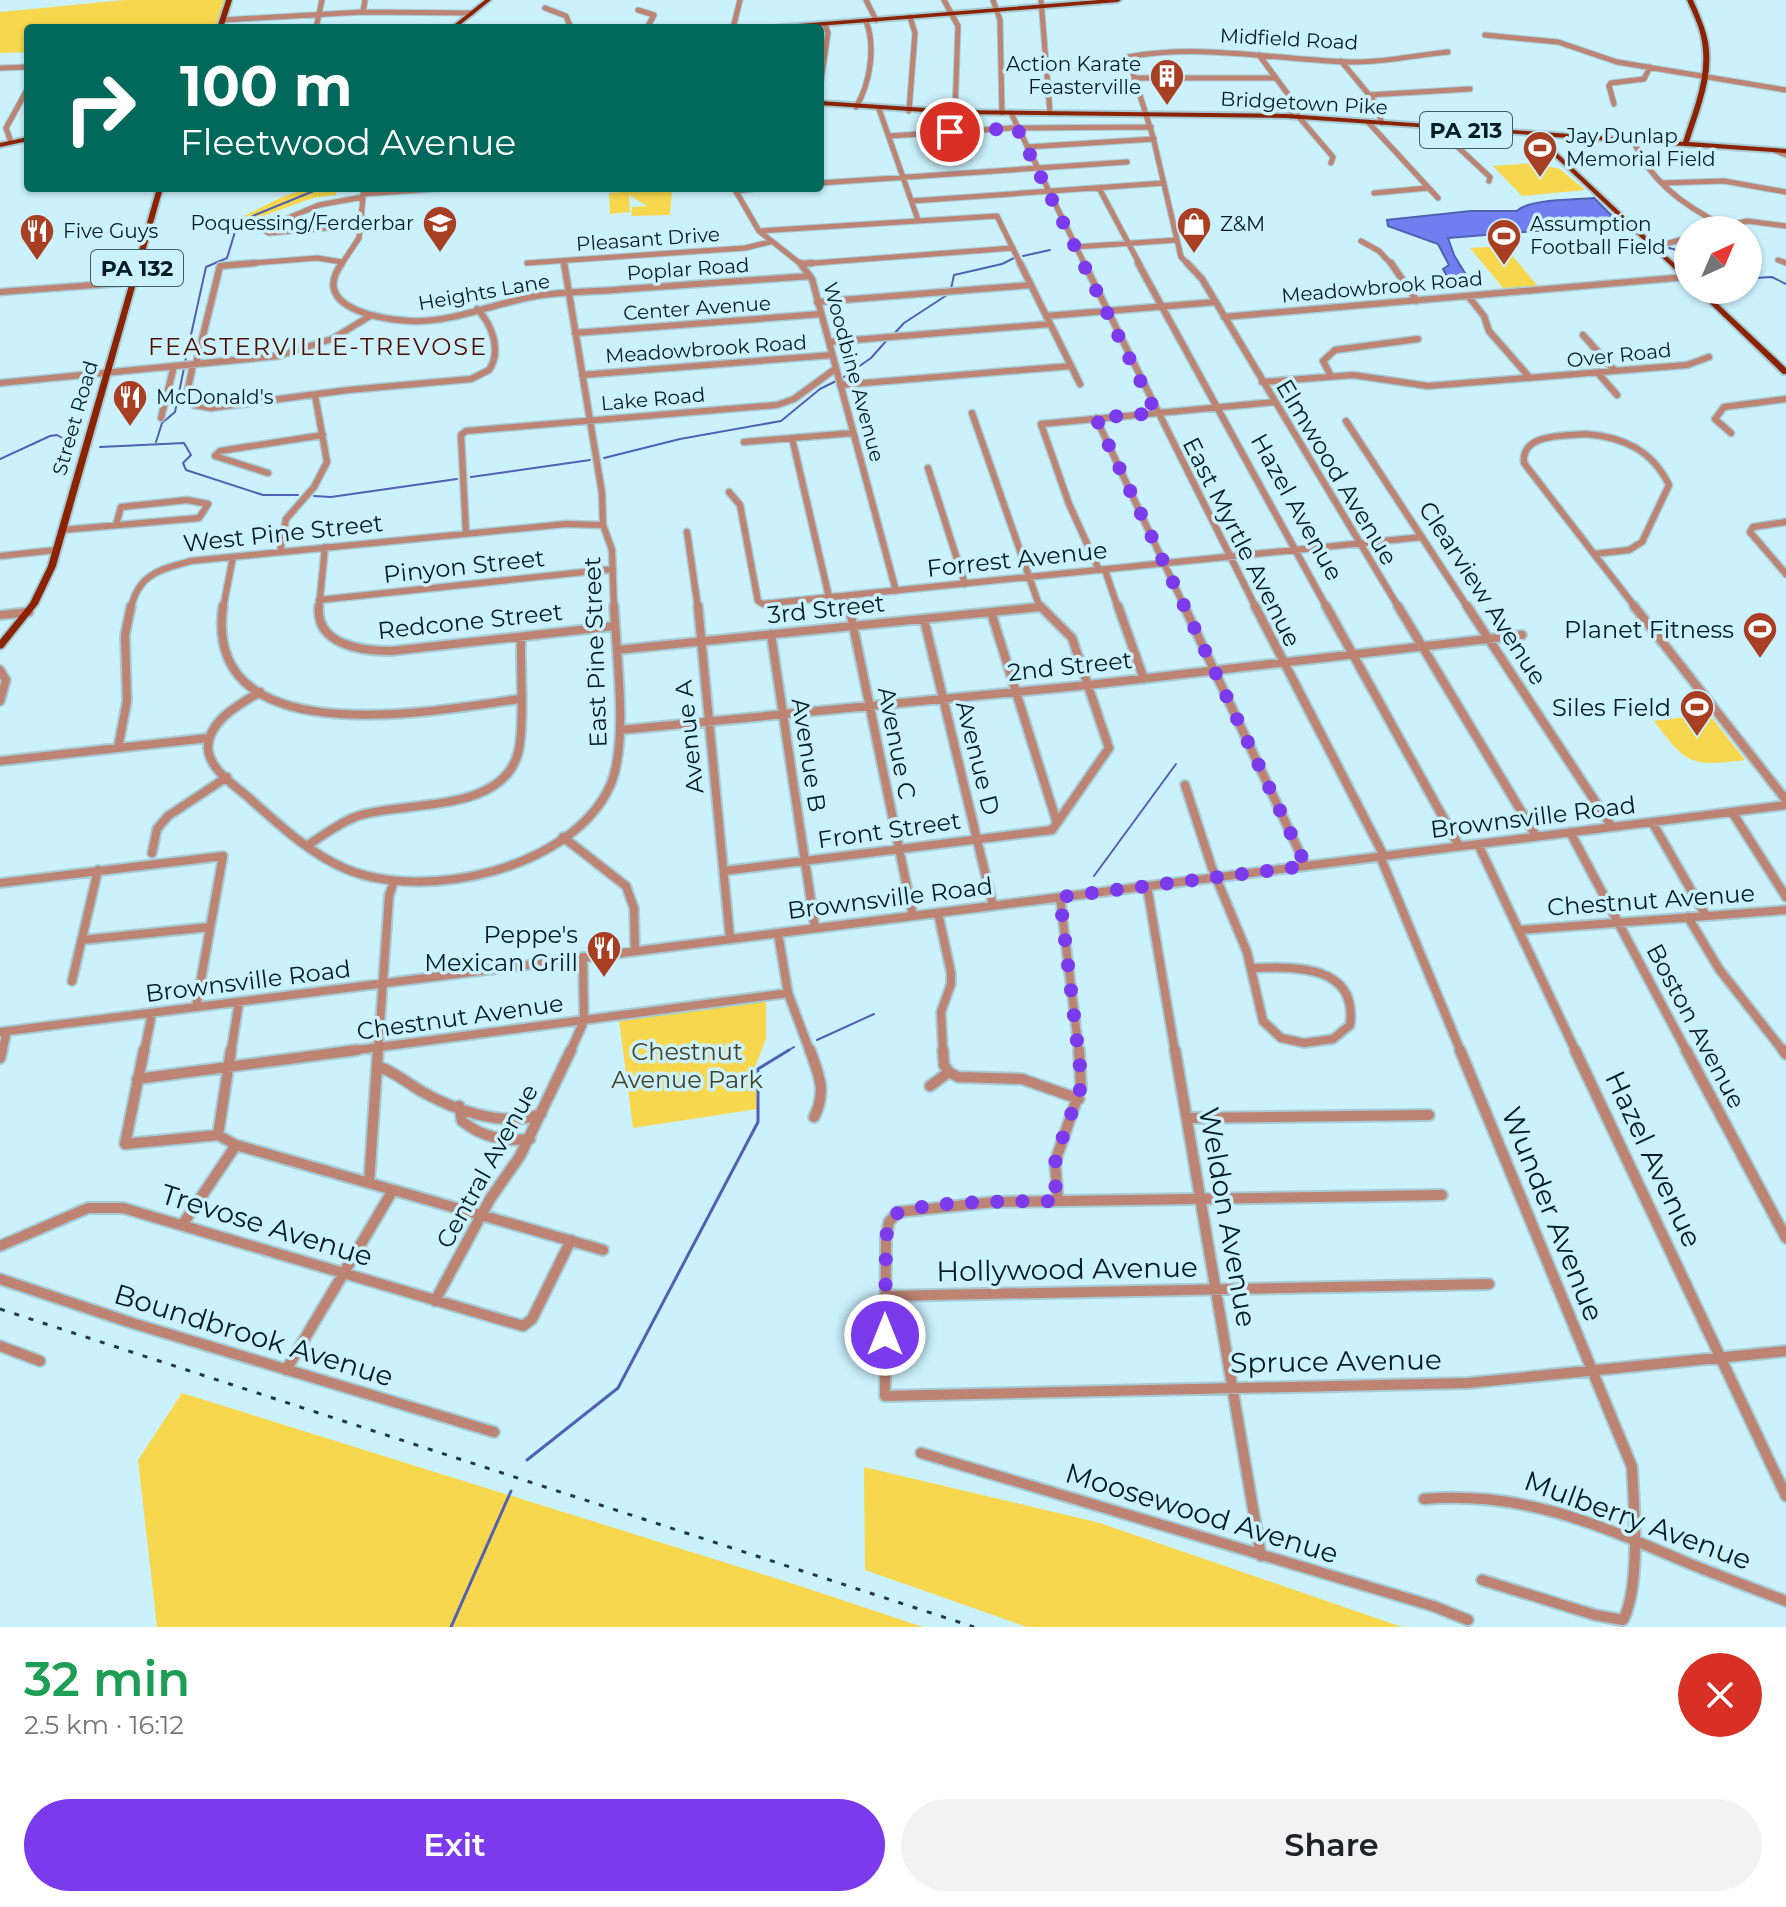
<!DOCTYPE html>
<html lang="en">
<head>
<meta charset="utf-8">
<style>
	:root { --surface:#fff; --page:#f2f2f2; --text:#202124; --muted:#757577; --accent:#7c3aed }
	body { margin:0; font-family:Montserrat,sans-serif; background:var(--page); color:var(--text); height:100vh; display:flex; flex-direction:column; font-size:30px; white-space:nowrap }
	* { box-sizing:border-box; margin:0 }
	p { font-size:26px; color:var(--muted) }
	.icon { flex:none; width:44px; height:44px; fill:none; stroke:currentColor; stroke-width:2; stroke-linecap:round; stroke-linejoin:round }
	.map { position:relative; height:1627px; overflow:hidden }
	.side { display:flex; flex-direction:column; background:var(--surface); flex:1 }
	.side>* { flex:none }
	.banner { position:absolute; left:24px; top:24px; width:800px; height:168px; border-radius:8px; box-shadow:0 2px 6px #0004; background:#00695c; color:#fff; overflow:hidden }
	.needle { width:52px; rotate:44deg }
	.fabs { position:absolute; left:1674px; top:216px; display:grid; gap:16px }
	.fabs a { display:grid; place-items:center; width:88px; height:88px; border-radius:50%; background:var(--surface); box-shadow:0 2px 6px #0004; font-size:40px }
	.pin { position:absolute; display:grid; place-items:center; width:68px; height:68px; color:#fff; margin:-34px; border:4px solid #fff; border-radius:50%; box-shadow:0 2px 8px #0007 }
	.me { position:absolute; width:88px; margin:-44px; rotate:0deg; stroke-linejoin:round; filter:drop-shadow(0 0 6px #0008) }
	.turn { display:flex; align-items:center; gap:28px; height:168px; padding:0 24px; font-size:36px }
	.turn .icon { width:104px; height:104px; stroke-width:2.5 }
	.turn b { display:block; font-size:56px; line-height:68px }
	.round { display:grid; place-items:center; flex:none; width:84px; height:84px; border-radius:42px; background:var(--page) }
	.headline { display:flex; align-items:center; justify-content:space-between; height:136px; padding:0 24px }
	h1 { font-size:48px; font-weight:600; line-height:60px; color:#1e9e55 }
	.button { display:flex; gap:16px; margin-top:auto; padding:16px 24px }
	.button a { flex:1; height:92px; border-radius:48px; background:var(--accent); color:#fff; font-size:32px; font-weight:600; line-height:92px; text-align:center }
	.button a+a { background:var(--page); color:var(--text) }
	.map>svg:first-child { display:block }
</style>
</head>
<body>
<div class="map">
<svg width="1786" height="1627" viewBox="0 0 1786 1627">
	<rect width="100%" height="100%" fill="#cbf1fc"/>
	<path fill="#f7d74e" d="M125 0H229L221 28H28V52L0 53V12Z
		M1533 163 1560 169 1585 190 1522 196 1493 166Z
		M309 188H336V195L313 198 240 224 238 219 282 197Z
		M669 188 672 190 670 215 631 216 632 207 647 206 629 195 630 212 610 214 609 193Z
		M1504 246 1538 286 1503 288 1470 248Z
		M1709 714 1745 760C1690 767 1686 764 1654 721Z
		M766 1000V1039L755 1067 757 1109 633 1128 619 1019Z
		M182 1393 797 1585 923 1627H157L138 1460Z
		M864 1467 1100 1523 1402 1627H1027L865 1570Z"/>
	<path fill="#717ef0" stroke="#5061b3" stroke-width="2" d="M1594 198 1616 220H1587L1585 227 1448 238 1454 255 1471 283 1451 284 1443 269 1449 265 1438 244 1388 226 1387 220 1471 211H1517C1528 199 1576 200 1594 198Z"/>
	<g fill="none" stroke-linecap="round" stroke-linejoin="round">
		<path stroke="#5061b3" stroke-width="2" d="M1669 248 1688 253
			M1023 256 1050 250
			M1748 271 1754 278 1772 277 1786 284
			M951 289 954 275 1002 264 1014 258
			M893 335 904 323 947 295
			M185 362 206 267 227 258 238 222 321 188
			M844 377 871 358 887 340
			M156 442 162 423 175 412 184 368
			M100 447 184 443 191 455 183 463 186 470 263 495H298
			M604 458 680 439 781 421 820 389 836 381
			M0 459 50 436 57 435 71 443
			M471 477 590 460
			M314 496 331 497 457 479
			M1094 876 1176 764
			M817 1040 874 1014
			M786 1052 794 1047"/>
		<path stroke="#5061b3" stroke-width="3" d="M527 1460 618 1388 758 1122V1069L789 1050
			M451 1627 511 1491"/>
		<g stroke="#a7cbd5" stroke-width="7">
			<path id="minor-far3" d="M866 0 876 20
				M944 0 958 26 955 112
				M993 0 1000 20 1002 113
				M1041 0 1050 113
				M545 8 566 16 571 28
				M638 10 654 15 647 28
				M363 12 365 0
				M223 20 363 12 472 13
				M316 28 322 0
				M733 28 740 0
				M1485 35 1558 42 1617 62 1786 90
				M1259 55 1290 97 1292 116
				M1341 61 1375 102 1382 123
				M0 68 28 67
				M1134 78H1275
				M820 87 828 33 825 24
				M1368 95 1470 89
				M1614 104 1609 86 1611 83 1644 79 1650 67
				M856 107C870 84 876 47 866 21
				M879 109 918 220
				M909 111 915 33 910 17
				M1011 113 1085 265
				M1298 116 1333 157 1331 163
				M1368 122 1438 198
				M1448 128V138L1490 177 1489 181
				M889 136 1011 128 1151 127
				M11 142 6 128 28 88
				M1634 142C1650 182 1687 208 1725 226
				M1027 147 1154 139
				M1774 150 1786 155
				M820 183 1127 162
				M1662 183 1724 181 1786 192
				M734 188 759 231 802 265
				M1099 188 1140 265
				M736 191 760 188
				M1374 193 1428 188
				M363 194 448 188
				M912 201 1164 183
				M361 225 269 233 262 229 319 205 363 197
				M1713 230 1747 221 1786 226
				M759 231 997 216 1021 265
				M1361 241 1379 251 1392 265
				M1075 247 1177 240
				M1653 247 1688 238
				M1778 260 1786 263
				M564 261 565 265
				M527 263 745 248 770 242
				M801 264 1013 248
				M230 265 317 258 342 262
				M341 265 359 238 364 188
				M1189 265 1181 257 1153 137 1128 57C1202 43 1275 60 1350 62 1382 63 1416 55 1448 52"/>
		</g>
		<g stroke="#a7cbd5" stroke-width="9">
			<path id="minor-far2" d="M342 263C309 308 380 319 410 321 452 323 495 303 536 296 566 291 597 292 627 289 688 285 749 280 810 276
				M564 263 602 493 603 525 612 550 614 608
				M800 263 812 279 896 591
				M1020 263 1080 384
				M1084 263 1256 608
				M1138 263 1327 608
				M1187 263 1202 279 1399 608
				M1391 263 1417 301
				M801 264 812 263
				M0 292 134 282
				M1468 296 1484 316 1489 331 1530 378
				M817 302 1031 285
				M1046 316 1216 302
				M1224 317 1686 277
				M575 333 821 314
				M1583 335 1615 371
				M829 342 1050 324
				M196 364 220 266 255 263
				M193 365 186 398 194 405 211 408 348 390 471 379 489 370C502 351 492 324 477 309
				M1598 373 1617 395
				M582 375 832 355
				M1331 376 1323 361 1335 350 1418 339
				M1262 382 1353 375 1428 386 1687 365 1709 357
				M0 383 278 356 332 339 370 316
				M840 385 1071 366
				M972 413 1040 608
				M161 418 174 366
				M1096 418 1185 608
				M1346 421 1468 608
				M1731 433 1715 419 1724 407 1786 399
				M1586 434C1623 437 1652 450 1669 485L1642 542 1629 550 1594 554 1524 463C1521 433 1564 436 1586 434Z
				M792 438 829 597
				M744 442 853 433
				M928 468 965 584
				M268 473 215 456 220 451 323 435
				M729 492 740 505 758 601 763 604 1422 537
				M1786 522 1753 527 1750 532 1786 574
				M62 530 199 518 208 504 187 500 121 507 116 525
				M687 532 698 608
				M466 533 461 435 466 431 777 405 794 399 835 369
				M280 552 286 519 314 487 327 462 315 395
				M1594 554 1636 608
				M0 556 56 550
				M1099 570 1069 504 1041 424 1274 402
				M1105 570 1118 608
				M847 596 849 608
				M319 600 613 569
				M131 608C138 574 161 569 191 561L566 524 603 525
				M223 608 233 557
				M319 608 325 547
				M1033 608 1040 607"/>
		</g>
		<g stroke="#a7cbd5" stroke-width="12">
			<path id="minor-far1" d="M223 606C202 756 435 711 519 699
				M319 606C315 645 362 651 391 651L615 626
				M698 606 730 939
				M849 606 913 916
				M1118 606 1144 679
				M1184 606 1306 866
				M1255 606 1384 856
				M1326 606 1459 846
				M1398 606 1536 836
				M1467 606 1612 827
				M1634 606 1786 800
				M991 612 1057 823
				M0 615 29 612
				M924 619 993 906
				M771 634 815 928
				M617 650 1040 607
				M0 670 6 680 0 701
				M260 692C240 704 209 720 208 747 208 768 234 785 248 797 277 823 310 854 346 869 425 902 572 869 610 786 629 743 616 655 614 606
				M620 730 1088 685 1522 635
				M118 748 127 701 125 635 131 606
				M0 761 208 738
				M1185 785 1212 868 1247 952 1263 1021 1281 1038 1304 1043 1333 1039 1350 1025C1358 963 1292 967 1251 968
				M1732 812 1786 897
				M1652 822 1706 916
				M1570 832 1687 1052
				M563 837 626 886 634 908 635 951
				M1478 844 1576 1052
				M308 845C324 835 343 820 361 815 408 801 502 813 518 753 525 727 520 667 521 637
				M152 853 157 829 168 816 227 777
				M1380 856 1461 1052
				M724 871 1052 830 1109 748 1072 638 1040 606
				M0 883 223 856 196 1007
				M1147 886 1175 1052
				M1060 897 1079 1052
				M938 913 951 973V984L941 1012 943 1052
				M1688 917 1719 969 1784 1052
				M1520 930 1786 910
				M778 933 788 993 810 1052
				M82 940 210 927
				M72 981 98 870
				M0 1032 1786 805
				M2 1052 7 1031
				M144 1052 152 1014
				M231 1052 239 1002
				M342 1052 788 993
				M378 1052 389 896 394 881
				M570 1052 584 1021 583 957"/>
		</g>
		<g stroke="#a7cbd5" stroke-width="14">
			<path id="minor" d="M144 1050 125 1144 218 1135 236 1145 603 1250
				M810 1050C819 1075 827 1092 814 1117
				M943 1050 944 1065 949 1072
				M1175 1050 1261 1556
				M1460 1050 1632 1467C1634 1506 1641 1586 1623 1620L1595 1615 1482 1580
				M1575 1050 1786 1496
				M1686 1050 1786 1238
				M1783 1050 1786 1054
				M0 1058 2 1050
				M378 1066C398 1074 404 1081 421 1091 454 1110 504 1128 541 1114
				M949 1072 958 1077 1022 1079 1079 1099
				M137 1079 357 1050
				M930 1086 949 1072
				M459 1106 462 1121C481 1137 506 1142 530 1139
				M1187 1118 1429 1115
				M218 1135 231 1050
				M369 1183 378 1050
				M1442 1195 994 1202 898 1212 889 1222 886 1237 885 1396 1468 1383 1786 1351
				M1058 1201 1055 1162 1081 1087 1079 1050
				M183 1224 236 1145
				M0 1246 88 1208H123L523 1326 532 1319 571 1240
				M0 1279 132 1323 494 1432
				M885 1296 1489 1284
				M435 1301 490 1199 520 1156 571 1050
				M0 1346 40 1361
				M286 1370 393 1190
				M921 1453 1433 1606 1468 1620
				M1424 1499C1522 1491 1595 1523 1683 1561 1717 1575 1752 1588 1786 1601"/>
		</g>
		<g stroke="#a7cbd5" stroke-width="4">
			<path id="major" d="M226 0H232L223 28H217Z
				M485 0H491L456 28H450Z
				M1099 0H1121L1118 2 793 28H770L773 26Z
				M1687 0H1693C1699 14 1705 27 1708 42 1714 77 1699 110 1689 142L1786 149V153L1539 136 1688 276V282L1532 135 1286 118 955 114 820 105V101L955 110 1286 114 1683 142C1693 110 1708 77 1702 42 1700 27 1693 14 1687 0Z
				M28 137V141L0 147V143Z
				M157 188H163L56 566 38 604 3 648 0 649V640L30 603 48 566Z
				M1696 290H1703L1786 368V374H1783Z"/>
		</g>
		<use href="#minor-far3" stroke="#bd8373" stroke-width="5"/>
		<use href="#minor-far2" stroke="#bd8373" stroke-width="6"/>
		<use href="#minor-far1" stroke="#bd8373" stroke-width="8"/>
		<use href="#minor" stroke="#bd8373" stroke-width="10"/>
		<use href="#major" fill="#8b2302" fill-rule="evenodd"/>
		<path stroke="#1e3b42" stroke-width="3" stroke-dasharray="5 10" stroke-linecap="butt" d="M0 1309 974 1627"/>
	</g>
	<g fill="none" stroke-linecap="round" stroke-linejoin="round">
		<path stroke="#7c3aed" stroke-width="14" stroke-dasharray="0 25.2" d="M885 1335 886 1237 892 1216C918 1199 1024 1202 1058 1201L1054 1178 1056 1156 1082 1084 1060 897 1306 866 1096 418 1156 413 1017 128 950 132"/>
	</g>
	<defs>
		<g id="building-pin" transform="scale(1.8)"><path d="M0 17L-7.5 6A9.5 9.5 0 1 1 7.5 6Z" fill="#a83f23" stroke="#cbf1fc"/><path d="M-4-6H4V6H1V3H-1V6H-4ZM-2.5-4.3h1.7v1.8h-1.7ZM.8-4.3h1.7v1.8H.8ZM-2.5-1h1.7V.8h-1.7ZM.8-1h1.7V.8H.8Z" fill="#fff"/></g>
		<g id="stadium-pin" transform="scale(1.8)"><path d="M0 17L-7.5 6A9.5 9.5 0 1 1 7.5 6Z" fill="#a83f23" stroke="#cbf1fc"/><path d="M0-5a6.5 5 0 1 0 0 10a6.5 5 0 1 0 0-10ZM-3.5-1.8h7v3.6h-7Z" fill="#fff"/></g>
		<g id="school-pin" transform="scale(1.8)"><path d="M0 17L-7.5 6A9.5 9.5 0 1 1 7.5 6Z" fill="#a83f23" stroke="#cbf1fc"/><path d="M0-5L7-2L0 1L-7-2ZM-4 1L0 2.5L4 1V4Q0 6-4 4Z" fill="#fff"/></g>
		<g id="shop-pin" transform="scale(1.8)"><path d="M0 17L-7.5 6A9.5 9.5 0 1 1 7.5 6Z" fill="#a83f23" stroke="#cbf1fc"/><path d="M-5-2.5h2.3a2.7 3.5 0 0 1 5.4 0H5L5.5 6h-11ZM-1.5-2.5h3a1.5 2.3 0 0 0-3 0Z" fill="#fff"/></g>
		<g id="restaurant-pin" transform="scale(1.8)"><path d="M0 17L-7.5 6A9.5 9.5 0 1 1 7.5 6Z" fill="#a83f23" stroke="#cbf1fc"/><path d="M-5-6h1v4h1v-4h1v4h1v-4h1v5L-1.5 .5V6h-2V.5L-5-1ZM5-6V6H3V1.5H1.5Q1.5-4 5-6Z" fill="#fff"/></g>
	</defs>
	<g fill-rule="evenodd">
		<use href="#building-pin" x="1167" y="76"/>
		<use href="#stadium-pin" x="1540" y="148"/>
		<use href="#school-pin" x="440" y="223"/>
		<use href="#shop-pin" x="1194" y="224"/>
		<use href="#restaurant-pin" x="37" y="231"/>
		<use href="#stadium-pin" x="1504" y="236"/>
		<use href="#restaurant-pin" x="130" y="397"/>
		<use href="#stadium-pin" x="1760" y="629"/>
		<use href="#stadium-pin" x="1697" y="707"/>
		<use href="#restaurant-pin" x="604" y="948"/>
	</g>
	<g text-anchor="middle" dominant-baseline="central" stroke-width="7" stroke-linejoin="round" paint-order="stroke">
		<g font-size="20" fill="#021d24" stroke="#cbf1fc">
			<text transform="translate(1289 39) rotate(3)">Midfield Road</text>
			<text transform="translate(1304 103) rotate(3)">Bridgetown Pike</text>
			<text transform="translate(648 239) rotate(-4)">Pleasant Drive</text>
			<text transform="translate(688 269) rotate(-4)">Poplar Road</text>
			<text transform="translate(1382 287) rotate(-5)">Meadowbrook Road</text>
			<text transform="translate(484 292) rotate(-10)">Heights Lane</text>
			<text transform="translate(697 308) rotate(-4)">Center Avenue</text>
			<text transform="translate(706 349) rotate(-4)">Meadowbrook Road</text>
			<text transform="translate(1619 355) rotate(-6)">Over Road</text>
			<text transform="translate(854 372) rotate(75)">Woodbine Avenue</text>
			<text transform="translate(653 399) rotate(-5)">Lake Road</text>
			<text transform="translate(75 418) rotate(-74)">Street Road</text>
		</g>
		<g font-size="20" fill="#021d24" stroke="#cbf1fc" text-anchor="start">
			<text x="1141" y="64" text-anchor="end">Action Karate<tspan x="1141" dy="23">Feasterville</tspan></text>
			<text x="1566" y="136">Jay Dunlap<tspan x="1566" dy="23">Memorial Field</tspan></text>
			<text x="414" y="223" text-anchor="end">Poquessing/Ferderbar</text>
			<text x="1220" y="224">Z&amp;M</text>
			<text x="1530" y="224">Assumption<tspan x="1530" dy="23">Football Field</tspan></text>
			<text x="63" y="231">Five Guys</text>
			<text x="156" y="397">McDonald's</text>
		</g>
		<g fill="#cbf1fc" stroke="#3e5d65" stroke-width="2">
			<rect x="1420" y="112" width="92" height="36" rx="6"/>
			<rect x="91" y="250" width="92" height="36" rx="6"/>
		</g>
		<g font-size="22" font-weight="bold" fill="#021d24">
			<text x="1466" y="130">PA 213</text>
			<text x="137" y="268">PA 132</text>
		</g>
		<g font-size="24" letter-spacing="2" fill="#4f0d00" stroke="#cbf1fc">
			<text x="318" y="346">FEASTERVILLE-TREVOSE</text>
		</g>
		<g font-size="24" fill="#021d24" stroke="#cbf1fc">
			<text transform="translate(1337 472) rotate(59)">Elmwood Avenue</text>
			<text transform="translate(1297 507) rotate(61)">Hazel Avenue</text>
			<text transform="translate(283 533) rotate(-6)">West Pine Street</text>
			<text transform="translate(1242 542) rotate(63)">East Myrtle Avenue</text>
			<text transform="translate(1017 559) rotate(-6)">Forrest Avenue</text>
			<text transform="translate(464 566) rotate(-6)">Pinyon Street</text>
			<text transform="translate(1483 593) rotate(57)">Clearview Avenue</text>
			<text transform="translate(826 609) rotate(-6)">3rd Street</text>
			<text transform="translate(470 621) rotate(-6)">Redcone Street</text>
			<text transform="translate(595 652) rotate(-92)">East Pine Street</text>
			<text transform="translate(1070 666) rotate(-6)">2nd Street</text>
			<text transform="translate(689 737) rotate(-96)">Avenue A</text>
			<text transform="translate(897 743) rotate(79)">Avenue C</text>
			<text transform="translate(809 755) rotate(81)">Avenue B</text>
			<text transform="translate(978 758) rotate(76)">Avenue D</text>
			<text transform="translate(1533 817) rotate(-7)">Brownsville Road</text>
			<text transform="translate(889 830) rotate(-8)">Front Street</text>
			<text transform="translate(890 898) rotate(-7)">Brownsville Road</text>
			<text transform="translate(1651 900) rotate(-4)">Chestnut Avenue</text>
			<text transform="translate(248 981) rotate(-7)">Brownsville Road</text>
			<text transform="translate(460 1017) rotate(-8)">Chestnut Avenue</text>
			<text transform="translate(1696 1026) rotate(62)">Boston Avenue</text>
			<text transform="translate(487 1166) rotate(-61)">Central Avenue</text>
		</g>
		<g font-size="24" fill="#021d24" stroke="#cbf1fc" text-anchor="end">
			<text x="1734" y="629">Planet Fitness</text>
			<text x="1671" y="707">Siles Field</text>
			<text x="578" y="934">Peppe's<tspan x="578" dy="28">Mexican Grill</tspan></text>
		</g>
		<g font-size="24" fill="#474128" stroke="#cbf1fc">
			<text x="687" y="1051">Chestnut<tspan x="687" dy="28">Avenue Park</tspan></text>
		</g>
		<g font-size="28" fill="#021d24" stroke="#cbf1fc">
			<text transform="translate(1654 1159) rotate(65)">Hazel Avenue</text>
			<text transform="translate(1553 1214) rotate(68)">Wunder Avenue</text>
			<text transform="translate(1228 1217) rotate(80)">Weldon Avenue</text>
			<text transform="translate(267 1225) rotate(17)">Trevose Avenue</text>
			<text transform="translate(1067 1269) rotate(-1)">Hollywood Avenue</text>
			<text transform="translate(254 1335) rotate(17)">Boundbrook Avenue</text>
			<text transform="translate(1336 1361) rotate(-1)">Spruce Avenue</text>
			<text transform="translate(1202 1513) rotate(17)">Moosewood Avenue</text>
			<text transform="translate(1638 1520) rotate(20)">Mulberry Avenue</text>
		</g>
	</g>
</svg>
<div class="fabs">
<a><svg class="needle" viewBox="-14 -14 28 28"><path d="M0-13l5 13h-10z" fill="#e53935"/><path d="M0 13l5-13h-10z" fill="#757577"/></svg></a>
</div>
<div class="pin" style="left:950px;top:132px;background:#d93025"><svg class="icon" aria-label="arrive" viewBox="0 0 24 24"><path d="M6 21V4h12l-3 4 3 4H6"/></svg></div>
<svg class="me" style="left:885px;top:1335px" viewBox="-20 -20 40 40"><circle r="17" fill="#7c3aed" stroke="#fff" stroke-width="3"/><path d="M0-11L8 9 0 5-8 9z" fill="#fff"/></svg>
<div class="banner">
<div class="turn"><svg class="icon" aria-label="right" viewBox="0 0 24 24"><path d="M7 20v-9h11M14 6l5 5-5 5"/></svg><div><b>100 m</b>Fleetwood Avenue</div></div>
</div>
</div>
<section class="side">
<div class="headline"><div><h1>32 min</h1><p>2.5 km · 16:12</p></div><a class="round" style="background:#d93025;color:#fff"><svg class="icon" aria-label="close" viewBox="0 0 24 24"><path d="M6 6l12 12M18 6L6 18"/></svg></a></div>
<div class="button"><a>Exit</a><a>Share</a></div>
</section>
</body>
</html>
